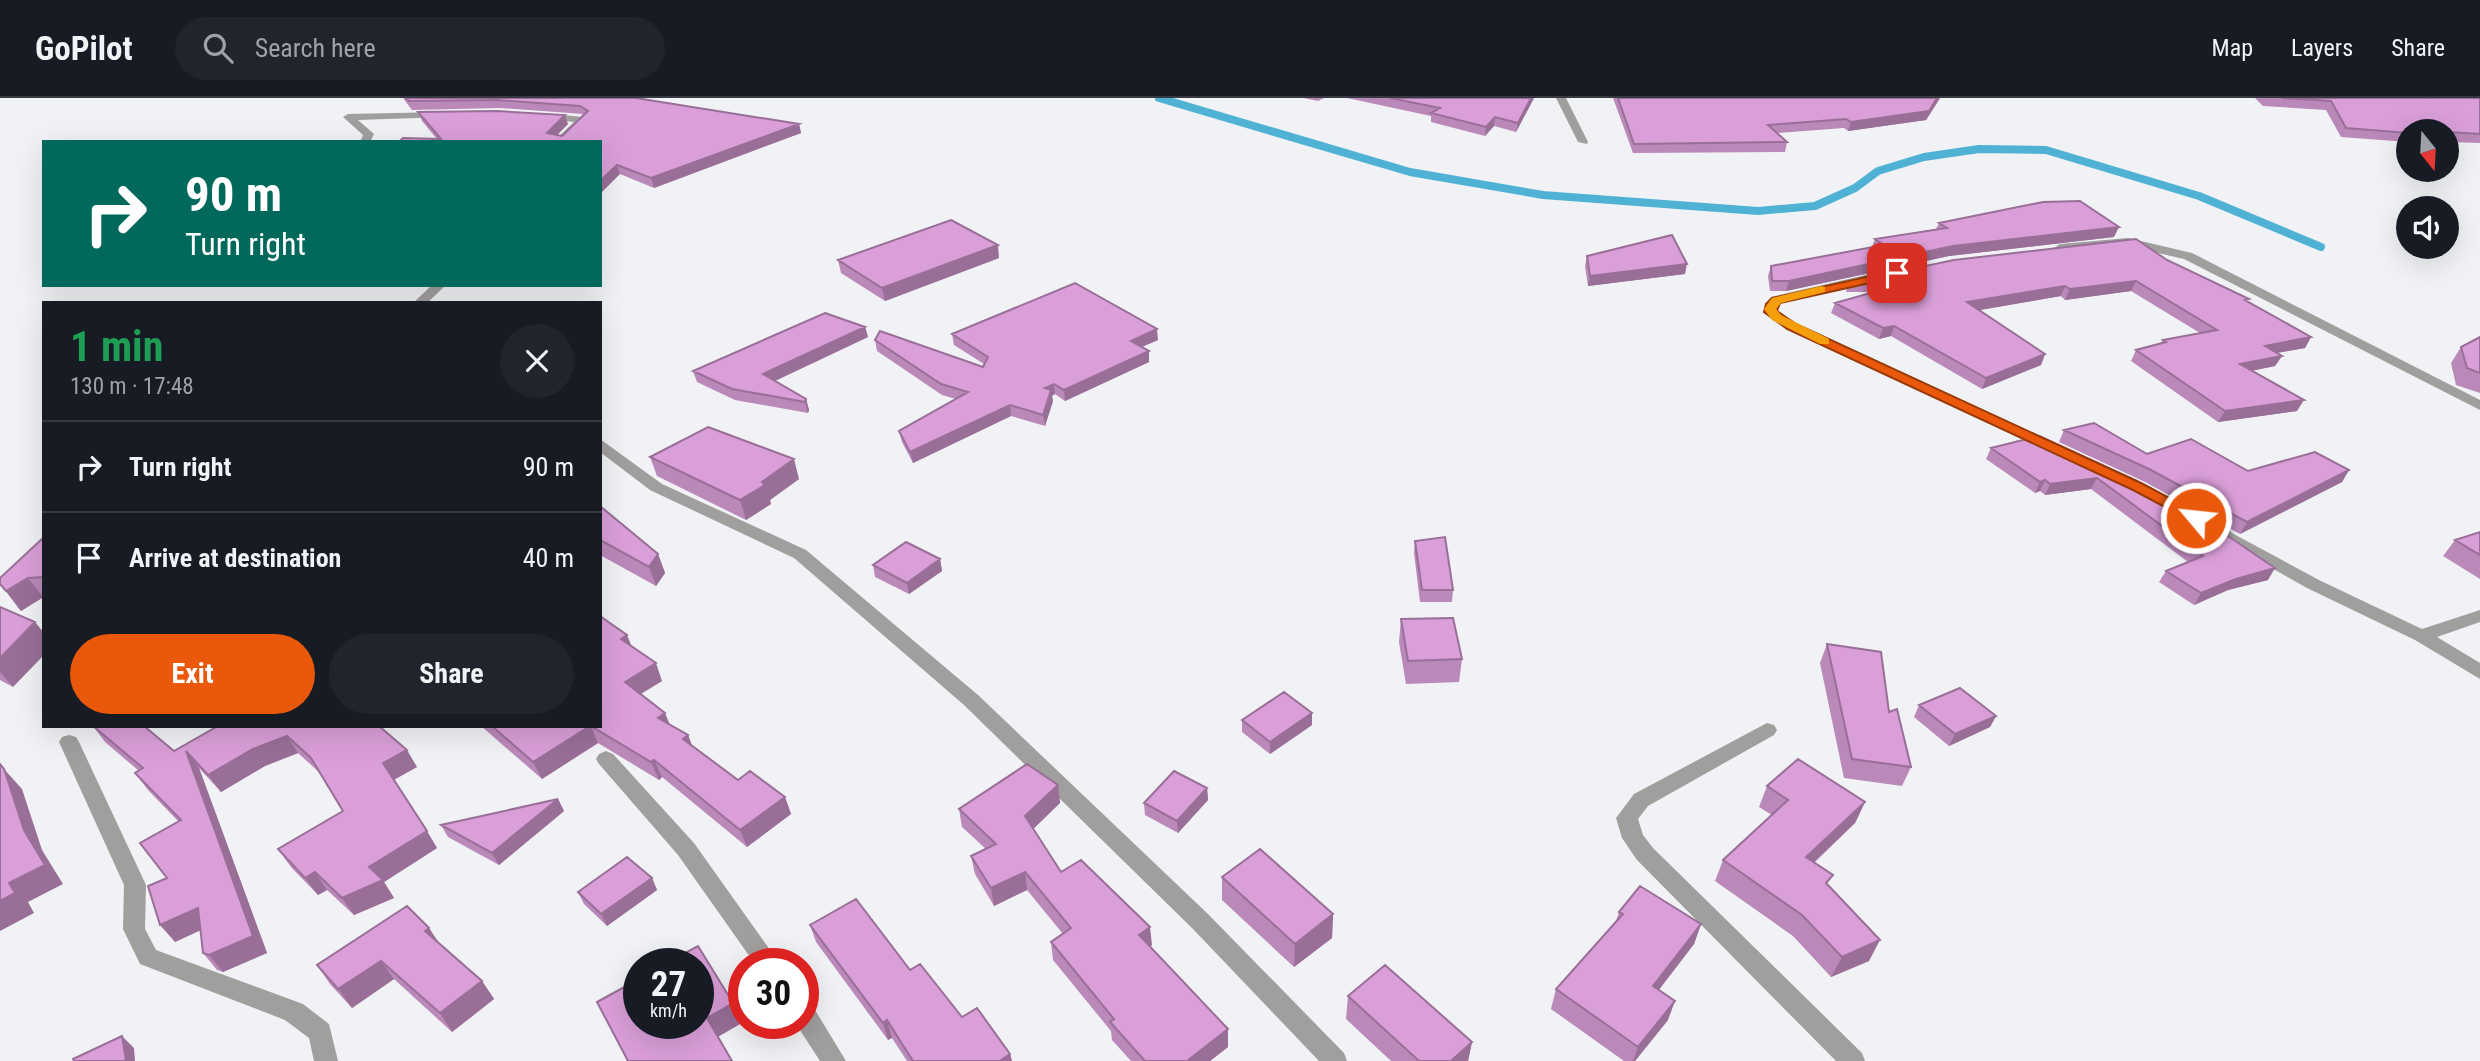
<!DOCTYPE html>
<html lang="en">
<head>
<meta charset="utf-8">
<style>
	:root { --surface:#171b24; --page:#20242c; --text:#f1f3f6; --muted:#9ea1a6; --line:#363941; --accent:#ea580c }
	body { margin:0; font-family:"Roboto Condensed",sans-serif; background:var(--page); color:var(--text); height:100vh; display:flex; flex-direction:column; font-size:26px; white-space:nowrap }
	* { box-sizing:border-box; margin:0 }
	p { font-size:23px; color:var(--muted) }
	.icon { flex:none; width:38px; height:38px; fill:none; stroke:currentColor; stroke-width:2; stroke-linecap:round; stroke-linejoin:round }
	.map { position:relative; flex:1; overflow:hidden }
	.side { position:absolute; left:42px; top:203px; width:560px; height:427px; display:flex; flex-direction:column; background:var(--surface); border-radius:0px; box-shadow:0 7px 28px #0002 }
	.side>* { flex:none }
	.guide { position:absolute; left:42px; top:42px; width:560px; height:147px; border-radius:0px; box-shadow:0 7px 28px #0002; background:#00695c; color:#fff; overflow:hidden }
	.needle { width:46px; rotate:162deg }
	.tools { position:absolute; left:2396px; top:21px; display:grid; gap:14px }
	.tools a { display:grid; place-items:center; width:63px; height:63px; border-radius:50%; background:var(--surface); box-shadow:0 7px 28px #0002; font-size:35px }
	.speed { position:absolute; left:623px; top:850px; display:flex; gap:14px; font-size:35px; font-weight:700; text-align:center }
	.speed>* { display:grid; place-content:center; width:91px; height:91px; border-radius:50%; background:var(--surface); box-shadow:0 7px 28px #0002; line-height:1 }
	.speed small { font-size:18px; font-weight:400 }
	.speed .limit { border:10px solid #d22; background:#fff; color:#111 }
	.pin { position:absolute; display:grid; place-items:center; width:60px; height:60px; color:#fff; margin:-30px; border-radius:14px; box-shadow:0 4px 10px #0006 }
	.me { position:absolute; width:77px; margin:-38px; rotate:298deg; stroke-linejoin:round; filter:drop-shadow(0 0 5px #0008) }
	.turn { display:flex; align-items:center; gap:24px; height:147px; padding:0 28px; font-size:32px }
	.turn .icon { width:91px; height:91px; stroke-width:2.5 }
	.turn b { display:block; font-size:49px; line-height:60px }
	.round { display:grid; place-items:center; flex:none; width:74px; height:74px; border-radius:37px; background:var(--page) }
	.overview { display:flex; align-items:center; justify-content:space-between; height:119px; padding:0 28px }
	h1 { font-size:42px; font-weight:700; line-height:52px; color:#1e9e55 }
	.action { display:flex; gap:14px; margin-top:auto; padding:14px 28px }
	.action a { flex:1; height:80px; border-radius:42px; background:var(--accent); color:#fff; font-size:28px; font-weight:700; line-height:80px; text-align:center }
	.action a+a { background:var(--page); color:var(--text) }
	ul { padding:0; list-style:none }
	li { display:flex; align-items:center; gap:21px; height:91px; padding:0 28px; border-top:2px solid var(--line) }
	li div { flex:1 }
	li b { display:block; font-size:26px }
	li em { font-style:normal }
	header { display:flex; align-items:center; gap:42px; box-sizing:border-box; height:98px; padding:0 35px; background:var(--surface); border-bottom:2px solid var(--line) }
	header strong { font-size:33px }
	nav { display:flex; gap:38px; margin-inline-start:auto; font-size:24px }
	.search { width:490px; height:63px; background:var(--page); display:flex; align-items:center; gap:18px; box-sizing:border-box; padding:0 24px; border-radius:38px; color:var(--muted); font-size:26px }
	.map>svg:first-child { display:block }
</style>
</head>
<body>
<header>
<strong>GoPilot</strong>
<div class="search"><svg class="icon" aria-label="search" viewBox="0 0 24 24"><circle cx="10" cy="10" r="6"/><path d="M15 15l6 6"/></svg>Search here</div>
<nav><a>Map</a><a>Layers</a><a>Share</a></nav>
</header>
<div class="map">
<svg width="2480" height="963" viewBox="0 0 2480 963">
	<rect width="100%" height="100%" fill="#f1f2f5"/>
	<g fill="none" stroke-linecap="round" stroke-linejoin="round">
		<path stroke="#4fb2d4" stroke-width="8" d="M1159 0 1410 74 1543 97 1758 113 1815 108 1855 90 1878 73 1924 59 1979 51 2046 52 2199 98 2321 149"/>
		<path fill="#a09f9e" fill-rule="evenodd" d="M1556 0H1566L1588 44 1587 46 1578 44Z
			M442 14 446 15V19L358 22 374 36 370 44H360L363 37 343 19 348 16Z
			M544 15 583 19 588 22 565 44H553L574 24 540 20V16Z
			M2128 140 2192 155 2480 302V312L2184 161 2128 148 2060 154 2054 150 2060 146Z
			M1870 176 1876 180 1875 183 1781 205 1777 213 1796 225 2057 346 2060 349 2057 352H2047L1786 231 1763 214 1771 199Z
			M432 187H446L427 205H413Z
			M600 341 662 386 806 452 978 597 1208 816 1344 955 1347 963H1319L1192 830 964 607 794 460 650 392 600 354Z
			M2206 421 2319 482 2422 531 2480 512V524L2437 539 2480 565V581L2415 542 2307 490 2200 430 2198 426Z
			M1767 625 1774 627 1777 632 1774 637 1648 708 1638 721 1643 737 1653 750 1862 955 1865 963H1836L1637 762 1622 740 1616 720 1634 696Z
			M69 637 76 639 79 644 146 787 145 831 156 852 303 906 329 926 338 963H314L309 940 285 922 140 866 123 831 124 787 59 644 62 639Z
			M606 653 613 656 694 745 780 866H755L678 757 599 666 596 661 599 656Z
			M803 904 812 907 846 963H820L796 926H803Z"/>
	</g>
	<path fill="#bb88ba" d="M403 0H636L799 26 801 35 654 90 620 76 437 41 422 23 418 14 568 26 557 37 562 38 583 16 500 10 412 12Z
		M1304 0H1324L1318 3Z
		M1347 0H1534L1516 34 1494 28 1485 38 1431 24V18Z
		M1613 0H1940L1926 22 1848 33 1844 30 1777 35 1787 44 1785 54 1633 55Z
		M2255 0H2480V45L2450 44 2448 48H2446V33H2408V44L2341 39 2326 12 2263 8Z
		M1939 125 2114 139 1949 158 1786 193H1770L1768 178 1771 168 1872 149 1875 141 1936 131Z
		M1587 158 1685 176 1588 188 1585 168Z
		M999 160 885 203 841 175 838 162Z
		M2167 162 2248 204 2311 239 2305 250 2277 255 2282 258 2275 268 2252 273 2297 313 2218 324 2131 263 2136 252 2161 245 2163 242 2200 235 2131 193 2065 202 2061 198 1979 212 2045 256 2041 267 1982 291 1891 238 1879 241 1831 215 1835 205 1871 194H1846L1849 184Z
		M865 229 868 239 775 283 806 301 809 312 808 315 735 302 697 284 693 273Z
		M952 236 1158 242 1142 249 1149 253V264L1065 303 1055 296 1052 298 1053 303 1045 328 1011 318 913 365 902 344 899 333 956 301 942 297 877 253 875 242 983 269 984 266 954 247Z
		M2480 239V295L2456 287 2451 265 2461 249Z
		M2064 332 2147 356 2248 373 2349 372 2342 384 2240 436 2145 384 2059 344Z
		M2039 338 2229 434 2227 438 2268 482 2228 492 2194 507 2159 484 2166 473 2188 464 2091 391 2045 397 2040 393 2035 395 1986 361 1991 350Z
		M650 359 799 381 770 402 771 406 746 422 657 378Z
		M600 408 658 456 665 475 656 488 600 457Z
		M2480 434V481L2443 458 2455 442Z
		M44 439V499L21 513 0 486Z
		M1415 443 1453 492 1452 504H1420L1414 455Z
		M940 461 942 473 909 496 875 479 873 467Z
		M0 509 13 589 0 582Z
		M1401 521 1462 561 1459 584 1406 586 1399 544Z
		M1827 546 1889 614 1911 669 1902 688 1844 680 1820 565Z
		M632 548 662 583 641 596 670 626 688 637 692 648 738 682 785 699 791 716 747 749 662 679 659 682 598 645 542 681 481 628H600Z
		M1919 607 1996 618 1990 629 1949 648 1914 619Z
		M1312 615V627L1270 656 1242 634V622Z
		M93 628 174 653 379 628 417 669 394 682 437 750 384 784 394 800 354 817 327 792 318 797 291 769 278 751 343 713 321 676 298 655 265 668 221 694 199 670 267 855 223 874 217 872 203 855 200 832 175 844 167 780 179 724 148 692 135 675 139 673 105 644Z
		M1058 687 1060 705 1033 731 1061 774 1152 847 1150 848 1228 931V949L1210 963H1131L1112 942 1111 933 1053 862 1051 844 1063 836 1027 792 994 808 975 776 971 758 986 751 962 729 959 711Z
		M1767 688 1865 704 1855 725 1814 765 1828 788 1869 863 1831 879 1793 838 1715 783 1723 762 1772 717 1759 709Z
		M1207 690 1208 702 1178 735 1145 717 1144 705Z
		M558 701 564 713 499 767 448 739 441 727Z
		M1222 779 1333 816 1332 840 1294 869 1222 802Z
		M652 780 657 792 607 828 584 806 578 794Z
		M1619 814 1701 826 1694 846 1659 892 1668 922 1635 963H1624L1551 911 1556 891 1616 823Z
		M810 827 910 872 962 919 1010 956 1012 963H907L892 940 888 942 816 844Z
		M429 830 438 844 482 883 494 901 452 934 394 881 352 910 330 886 317 867Z
		M1348 898 1472 944 1468 963H1391L1346 921Z"/>
	<path fill="#996f97" d="M1531 0H1534L1516 34 1518 25Z
		M1937 0H1940L1926 22 1848 33 1851 24Z
		M565 17 568 26 550 44 547 35Z
		M1495 19 1494 28 1485 38 1486 29Z
		M799 26 801 35 654 90 651 80Z
		M617 67 620 76 600 96V83Z
		M2119 129 2114 139 1949 158 1786 193 1789 183 1953 148Z
		M998 147 999 160 885 203 882 190Z
		M1687 166 1685 176 1588 188 1590 178Z
		M2136 183 2131 193 2065 202 2070 191Z
		M2065 188 2061 198 1963 215 1967 204Z
		M1894 228 1891 238 1879 241 1883 230Z
		M865 229 868 239 766 287 763 276Z
		M1157 231 1158 242 1132 253 1131 243Z
		M2311 239 2305 250 2259 258 2265 248Z
		M1149 253V264L1065 303 1064 292Z
		M2045 256 2041 267 1982 291 1986 280Z
		M2282 258 2275 268 2234 276 2240 266Z
		M1054 286 1055 296 1052 298 1053 303 1045 328 1043 317 1045 290Z
		M806 301 809 312 808 315 805 304Z
		M2304 302 2297 313 2218 324 2225 313Z
		M1010 307 1011 318 913 365 910 354Z
		M794 361 799 381 770 402 771 406 746 422 740 402 762 384Z
		M2349 372 2342 384 2240 436 2247 424Z
		M2097 380 2091 391 2045 397 2050 386Z
		M2045 382 2040 393 2035 395 2040 384Z
		M658 456 665 475 656 488 649 469Z
		M940 461 942 473 909 496 907 485Z
		M2275 470 2268 482 2228 492 2194 507 2201 495 2236 481Z
		M28 480 43 499 21 513 6 493Z
		M35 524 44 535V557L13 589 0 574V560Z
		M627 537 634 554 621 541Z
		M656 565 662 583 632 601 625 584Z
		M665 615 672 632 658 620Z
		M1312 615V627L1270 656V644Z
		M1996 618 1990 629 1949 648 1955 636Z
		M591 628 598 645 542 681 533 664Z
		M688 637 695 655 683 641Z
		M287 638 298 655 265 668 221 694 208 677 253 651Z
		M407 652 417 669 393 682 383 665Z
		M186 653 199 670 267 855 223 874 209 857Z
		M654 662 662 679 659 682 651 664Z
		M4 671 22 691 42 752 63 786 28 804 34 815 0 833V803L24 732Z
		M1058 687 1060 705 1028 736 1025 718Z
		M1207 690 1208 702 1178 735 1177 723Z
		M785 699 791 716 747 749 740 732Z
		M558 701 564 713 499 767 492 755Z
		M1865 704 1855 725 1797 780 1806 759Z
		M427 733 437 750 384 784 394 800 354 817 342 800 369 769Z
		M315 774 327 792 318 797 305 780Z
		M1025 774 1027 792 994 808 991 790Z
		M652 780 657 792 607 828 601 816Z
		M198 810 212 827 175 844 160 827Z
		M1333 816 1332 840 1294 869 1295 846Z
		M1701 826 1694 846 1646 908 1653 888Z
		M1150 829 1152 847 1140 855 1139 837Z
		M429 830 441 848 425 833Z
		M1880 842 1869 863 1831 879 1842 859Z
		M381 863 394 881 352 910 338 891Z
		M482 883 494 901 452 934 440 915Z
		M1675 903 1668 922 1635 963H1633L1638 949Z
		M733 905 742 925 716 940 707 920Z
		M887 922 892 940 888 942 883 925Z
		M1228 931V949L1210 963H1187Z
		M122 938 134 950 135 963H126Z
		M1472 944 1468 963H1451Z
		M1010 956 1012 963H1000Z"/>
	<path fill="#da9ed8" stroke="#996f97" stroke-width="2" d="M406 0H636L799 26 651 80 617 67 600 83V44H399L403 40 441 41 418 14 497 13 565 17 547 35 562 38 588 13 580 8 497 2 409 3Z
		M1390 0H1531L1518 25 1495 19 1486 29 1431 15 1440 10Z
		M1618 0H1937L1929 13 1851 24 1846 21 1768 27 1787 44 1634 46Z
		M2281 0H2480V36L2448 34 2453 39 2446 38V33H2408V35L2346 30 2331 3Z
		M2080 103 2119 129 1953 148 1789 183H1772L1771 168 1884 147 1875 141 1947 130 1939 125 2043 104Z
		M951 122 998 147 882 190 838 162Z
		M1672 137 1687 166 1590 178 1587 158Z
		M2136 141 2167 162 2249 201 2245 202 2311 239 2265 248 2282 258 2240 266 2304 302 2225 313 2136 252 2166 244 2163 242 2217 232 2136 183 2070 191 2065 188 1967 204 2045 256 1986 280 1894 228 1883 230 1835 205 1906 185 1849 184 1954 162Z
		M1075 185 1157 231 1131 243 1149 253 1064 292 1054 286 1045 290 1051 292 1043 317 1010 307 910 354 899 333 968 294 941 286 875 242 880 233 983 269 988 259 952 236Z
		M825 215 865 229 763 276 806 301 805 304 732 291 693 273Z
		M2480 239V275L2467 270 2461 249Z
		M2094 325 2147 356 2191 341 2248 373 2315 354 2349 372 2247 424 2151 372 2064 332Z
		M708 329 794 361 762 384 765 387 740 402 650 359Z
		M2039 338 2137 383 2229 434 2225 436 2275 470 2236 481 2201 495 2166 473 2203 458 2097 380 2050 386 2045 382 2040 384 1991 350Z
		M600 408 658 456 649 469 600 442Z
		M2480 434V457L2455 442Z
		M44 439V479L28 480 6 493 0 486V480Z
		M1445 439 1453 492H1422L1415 443Z
		M906 444 940 461 907 485 873 467Z
		M0 509 35 524 0 560Z
		M600 518 627 537 621 541 656 565 625 584 665 615 658 620 688 637 683 641 738 682 750 673 785 699 740 732 654 662 651 664 591 628H600Z
		M1453 520 1462 561 1408 563 1401 521Z
		M1827 546 1881 554 1889 614 1897 611 1911 669 1852 661Z
		M1960 590 1996 618 1955 636 1919 607Z
		M1284 594 1312 615 1270 644 1242 622Z
		M93 628H144L174 653 218 628H379L407 652 383 665 427 733 369 769 383 782 342 800 315 774 305 780 278 751 343 713 311 660 287 638 253 651 208 677 186 653 253 838 209 857 203 855 198 810 160 827 148 788 167 780 140 745 181 722 135 675 143 670Z
		M492 628H590L533 664Z
		M1798 661 1865 704 1806 759 1833 777 1826 785 1880 842 1842 859 1802 817 1723 762 1788 702 1767 688Z
		M0 666 4 671 24 732 45 767 9 785 15 795 0 803Z
		M1027 666 1058 687 1025 718 1061 774 1081 762 1150 829 1139 837 1228 931 1187 963H1145L1110 924 1114 921 1051 844 1071 830 1025 774 991 790 971 758 996 746 959 711Z
		M1174 673 1207 690 1177 723 1144 705Z
		M558 701 492 755 441 727Z
		M1260 751 1333 816 1295 846 1222 779Z
		M627 759 652 780 601 816 578 794Z
		M1640 788 1701 826 1653 888 1675 903 1638 949 1556 891 1623 816 1619 814Z
		M856 801 910 872 920 866 962 919 977 910 1010 956 1000 963H913L887 922 883 925 810 827Z
		M407 808 429 830 425 833 482 883 440 915 381 863 338 891 317 867Z
		M698 848 733 905 707 920 732 963H628L597 904 639 881V926H698V866H665Z
		M1385 867 1472 944 1451 963H1419L1348 898Z
		M122 938 126 963H74L73 961Z"/>
	<path fill="#ea580c" stroke="#983908" stroke-width="2" d="M1897 172 1903 175 1901 178 1780 205 1777 213 1796 226 2143 386 2201 417V423H2191L2133 392 1787 231 1764 214 1766 206 1772 200Z"/>
	<path fill="#f59e0b" d="M1821 188 1825 189V194L1781 205 1776 211 1781 217 1829 241V246H1820L1772 222 1764 211 1772 200Z"/>
</svg>
<div class="tools">
<a><svg class="needle" viewBox="-14 -14 28 28"><path d="M0-13l5 13h-10z" fill="#e53935"/><path d="M0 13l5-13h-10z" fill="#9ea1a6"/></svg></a>
<a><svg class="icon" aria-label="sound" viewBox="0 0 24 24"><path d="M4 9h4l5-4v14l-5-4H4zM17 9q2 3 0 6"/></svg></a>
</div>
<div class="speed"><div>27<small>km/h</small></div><div class="limit">30</div></div>
<div class="pin" style="left:1897px;top:175px;background:#d93025"><svg class="icon" aria-label="arrive" viewBox="0 0 24 24"><path d="M6 21V4h12l-3 4 3 4H6"/></svg></div>
<svg class="me" style="left:2196px;top:420px" viewBox="-20 -20 40 40"><circle r="17" fill="#ea580c" stroke="#fff" stroke-width="3"/><path d="M0-11L8 9 0 5-8 9z" fill="#fff"/></svg>
<div class="guide">
<div class="turn"><svg class="icon" aria-label="right" viewBox="0 0 24 24"><path d="M7 20v-9h11M14 6l5 5-5 5"/></svg><div><b>90 m</b>Turn right</div></div>
</div>
<section class="side">
<div class="overview"><div><h1>1 min</h1><p>130 m · 17:48</p></div><a class="round"><svg class="icon" aria-label="close" viewBox="0 0 24 24"><path d="M6 6l12 12M18 6L6 18"/></svg></a></div>
<ul>
<li><svg class="icon" aria-label="right" viewBox="0 0 24 24"><path d="M7 20v-9h11M14 6l5 5-5 5"/></svg><div><b>Turn right</b></div><em>90 m</em></li>
<li><svg class="icon" aria-label="arrive" viewBox="0 0 24 24"><path d="M6 21V4h12l-3 4 3 4H6"/></svg><div><b>Arrive at destination</b></div><em>40 m</em></li>
</ul>
<div class="action"><a>Exit</a><a>Share</a></div>
</section>
</div>
</body>
</html>
